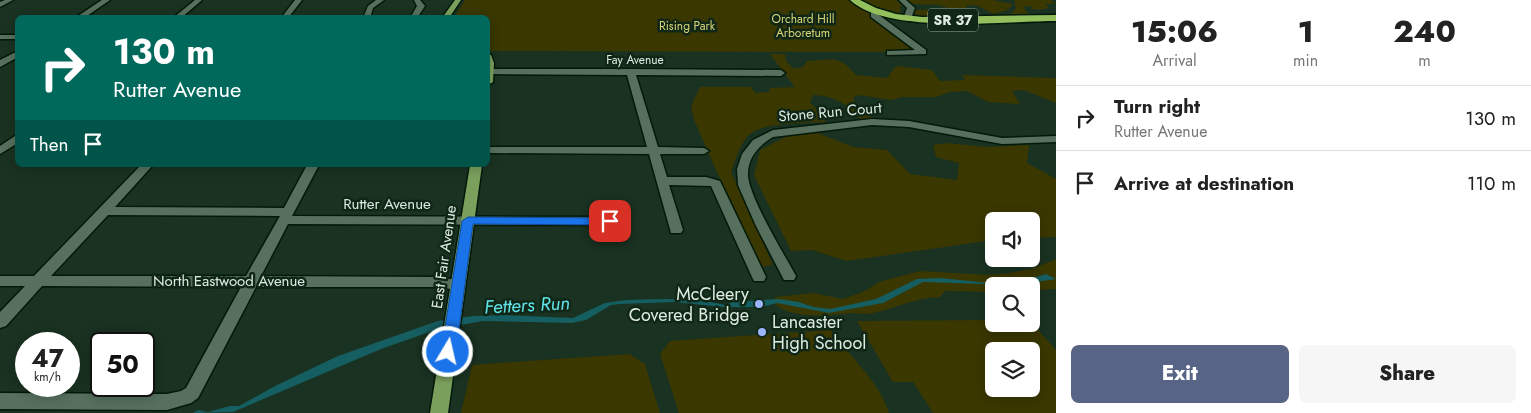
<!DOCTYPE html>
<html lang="en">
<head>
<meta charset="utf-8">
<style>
	:root { --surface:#fff; --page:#f6f6f6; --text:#222; --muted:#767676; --line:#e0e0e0; --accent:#586485 }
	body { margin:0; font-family:Jost,sans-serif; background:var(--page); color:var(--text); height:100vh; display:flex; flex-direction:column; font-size:19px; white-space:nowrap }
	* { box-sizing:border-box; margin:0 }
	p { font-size:16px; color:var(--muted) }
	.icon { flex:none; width:28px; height:28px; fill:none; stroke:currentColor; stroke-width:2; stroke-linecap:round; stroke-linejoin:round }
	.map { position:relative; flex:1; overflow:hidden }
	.sheet { display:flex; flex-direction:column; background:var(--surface); width:475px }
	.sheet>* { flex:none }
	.top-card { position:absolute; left:15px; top:15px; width:475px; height:152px; border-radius:8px; box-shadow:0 2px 12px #0003; background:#00695c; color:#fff; overflow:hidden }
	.buttons { position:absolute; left:985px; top:212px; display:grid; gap:10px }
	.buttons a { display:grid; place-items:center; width:55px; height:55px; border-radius:8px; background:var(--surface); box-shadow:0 2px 12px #0003; font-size:25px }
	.speed { position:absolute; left:15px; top:332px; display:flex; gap:10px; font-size:25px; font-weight:700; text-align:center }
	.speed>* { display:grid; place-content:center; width:65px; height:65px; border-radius:50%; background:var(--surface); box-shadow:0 2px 12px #0003; line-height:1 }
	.speed small { font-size:12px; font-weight:400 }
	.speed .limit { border:2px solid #111; border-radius:8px; background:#fff; color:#111 }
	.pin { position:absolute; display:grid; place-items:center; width:42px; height:42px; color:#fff; margin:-21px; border-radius:10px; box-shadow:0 2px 8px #0006 }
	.me { position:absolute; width:55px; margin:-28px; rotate:9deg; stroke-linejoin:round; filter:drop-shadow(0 0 4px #0008) }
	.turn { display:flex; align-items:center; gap:18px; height:105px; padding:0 15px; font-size:22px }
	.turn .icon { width:65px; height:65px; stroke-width:2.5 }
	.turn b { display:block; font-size:35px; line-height:42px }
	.then { display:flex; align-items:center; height:48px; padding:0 15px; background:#0003; gap:10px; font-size:19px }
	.eta { display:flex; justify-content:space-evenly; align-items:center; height:85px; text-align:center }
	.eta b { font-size:30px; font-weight:800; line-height:35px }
	.cta { display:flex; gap:10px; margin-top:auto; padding:10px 15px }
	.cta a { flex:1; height:58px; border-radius:8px; background:var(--accent); color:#fff; font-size:20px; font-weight:800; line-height:58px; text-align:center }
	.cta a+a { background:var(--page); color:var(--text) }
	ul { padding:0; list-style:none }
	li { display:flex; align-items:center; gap:15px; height:65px; padding:0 15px; border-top:1px solid var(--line) }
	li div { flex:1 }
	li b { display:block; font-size:19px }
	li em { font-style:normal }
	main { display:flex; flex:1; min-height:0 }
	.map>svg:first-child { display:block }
</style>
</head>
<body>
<main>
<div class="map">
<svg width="1056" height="413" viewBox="0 0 1056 413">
	<rect width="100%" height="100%" fill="#1a3221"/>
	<path fill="#3a3701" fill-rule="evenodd" d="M465 0H853L920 52 491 51 488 49V18H454Z
		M861 0H896L901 4 900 14 870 7Z
		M904 0H992L1012 4V6L1008 9 997 6 1009 10 993 14 976 5 966 6 967 9 980 18 909 17 913 10 949 9C935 0 918 9 904 0Z
		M1014 0H1051L1055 4H1045L1049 8 1038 10 1031 9 1032 6 1023 7 1028 13 1035 17H1005L1003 16 1012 13 1016 8Z
		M770 54H785L786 61 794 69 803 67 807 61C832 60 839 54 856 75L887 78 896 66 932 70 940 81 965 80 962 75 1056 78V103L1024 90 1012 91 1020 104 988 102 967 91 950 92 936 97H902L891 100 859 95 854 97V101L872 118 861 120C846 104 836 96 813 95L810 102 826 122C807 123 758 122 747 137 739 147 735 161 731 172L773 265 759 267 694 120 691 106 700 87H751L755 93 769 92 770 88 795 87Z
		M815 132 853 147 887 150 910 174 957 180 959 163 936 157 933 145 947 143 987 147 1029 145 1027 163 1056 179V237L1031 238V221H994V240L847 261 812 250 791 251 754 175 760 150 785 137Z
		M1056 259V289H1053L1031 291V286H994V292L945 291 940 297C914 298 897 308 873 313 867 315 860 313 854 313 830 315 796 320 776 305L775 297 813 293 843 299 863 292 879 282 920 271 988 275 1009 273 1032 269Z
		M994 320V324L1031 322 1056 350V413H933L913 382H893L857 321ZM994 351H1031V389H994Z
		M831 330C850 358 878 379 889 413H679L660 354 670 341Z
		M629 354 645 364 660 413H461L472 365Z"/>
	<path fill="#155e61" d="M1046 274 1056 279 1015 285 923 282 883 303 829 313 777 303 761 307H723L674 302 620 304 611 305 586 320 572 323 483 321 438 329 381 349 233 412 193 413 198 410 208 412 230 406H239L275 386 338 356 438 321 473 316 505 315 573 318 605 303 626 300 666 299 707 301 725 305 733 302 779 299 799 302 813 307 830 309 876 299 917 279 940 278 990 283 1022 281Z"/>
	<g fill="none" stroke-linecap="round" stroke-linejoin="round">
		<g stroke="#03190a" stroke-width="3">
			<path id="minor" d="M5 0H13L0 7V2Z
				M102 0H110L84 18H75Z
				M195 0H202L181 18H173Z
				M295 0H302L288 18H281Z
				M376 0H384L373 8 370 18H363L368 6Z
				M414 0H420L425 6 417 18H410L417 6Z
				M899 0H906L915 8 910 21 903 19 907 8Z
				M875 11H881L879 15 926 50V54L887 55V51H890L915 50 871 17V13Z
				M0 35H18V39H0Z
				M18 51V57L0 67V60Z
				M631 69 781 70 785 73 781 76 636 75 658 147 704 148 709 151 704 154H660L667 177H706L720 181 766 277 764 281H754L752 277 711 186 669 185 683 230 681 233H671L649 154 488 153V147H647L627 75 488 74 489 69Z
				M872 119 909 121 1002 138 1056 136V142L1002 144 909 127 872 125 773 137C759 145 747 158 748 176 750 199 784 254 796 276L794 280H784L756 226 738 185 737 169 742 154 753 140 773 130Z
				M18 134V143L0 154V146Z
				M141 165H153L115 207 284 208 307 165H319L292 216 610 217 616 221 610 225 288 224 261 276 437 277 463 281 465 285 463 289 458 290 437 287H256L198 398 191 403 167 410 0 409V393L167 394 181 391 186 388 241 287 42 286 6 326 0 328V312L25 286H0V276H34ZM108 215 280 216 246 276H51Z"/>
		</g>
		<g stroke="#03190a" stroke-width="3">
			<path id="major" d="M455 0H461L449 18H442Z
				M488 54 491 55 494 63 493 82 488 85Z
				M470 165H482L448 413H430Z"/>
		</g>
		<g stroke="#03190a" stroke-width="3">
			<path id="highway" d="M850 0H860L876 8 896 14 922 17 1056 15V21C1006 21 887 35 850 0Z"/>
		</g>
		<use href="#minor" fill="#57705d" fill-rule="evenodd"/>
		<use href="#major" fill="#7ba05d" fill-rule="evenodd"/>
		<use href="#highway" fill="#93c05d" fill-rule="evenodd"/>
	</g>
	<path fill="#1a73e8" stroke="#114b97" d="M468 217 610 218 616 221 610 225 473 224 456 352 454 356H443L441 352 462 221Z"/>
	<g fill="#9bb5fd" stroke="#102717" stroke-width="2">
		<circle cx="759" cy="304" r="5"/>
		<circle cx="762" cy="332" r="5"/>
	</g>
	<g text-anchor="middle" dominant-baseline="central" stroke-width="5" stroke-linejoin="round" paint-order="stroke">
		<g font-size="12" fill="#d9d578" stroke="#102717">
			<text x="803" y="19">Orchard Hill<tspan x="803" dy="14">Arboretum</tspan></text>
			<text x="687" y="26">Rising Park</text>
		</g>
		<g font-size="12" fill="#ddebe0" stroke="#102717">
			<text x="635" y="60">Fay Avenue</text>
		</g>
		<rect fill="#102717" stroke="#a0b0a4" stroke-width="1" x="928" y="8.5" width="50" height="23" rx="4"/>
		<g font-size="14" font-weight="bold" fill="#ddebe0">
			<text x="953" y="20">SR 37</text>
		</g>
		<g font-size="15" fill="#ddebe0" stroke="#102717">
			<text transform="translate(830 112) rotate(-5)">Stone Run Court</text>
			<text x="387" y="204">Rutter Avenue</text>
			<text transform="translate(444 257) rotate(-82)">East Fair Avenue</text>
			<text x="229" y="281">North Eastwood Avenue</text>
		</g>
		<g font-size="18" fill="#ddebe0" stroke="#102717" text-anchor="end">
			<text x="749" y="294">McCleery<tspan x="749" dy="21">Covered Bridge</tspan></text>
			<text x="772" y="322" text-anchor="start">Lancaster<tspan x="772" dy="21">High School</tspan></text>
		</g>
		<g font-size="19" font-style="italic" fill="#60e4e9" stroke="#102717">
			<text transform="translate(527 305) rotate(-3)">Fetters Run</text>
		</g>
	</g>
</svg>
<div class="buttons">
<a><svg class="icon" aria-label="sound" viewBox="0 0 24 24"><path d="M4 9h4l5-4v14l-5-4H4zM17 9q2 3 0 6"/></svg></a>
<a><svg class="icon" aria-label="search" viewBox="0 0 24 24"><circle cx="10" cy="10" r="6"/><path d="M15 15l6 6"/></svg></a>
<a><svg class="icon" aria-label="layers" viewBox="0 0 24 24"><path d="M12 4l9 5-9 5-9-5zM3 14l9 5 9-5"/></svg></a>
</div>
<div class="speed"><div>47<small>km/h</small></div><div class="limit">50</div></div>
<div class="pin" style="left:610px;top:221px;background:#d93025"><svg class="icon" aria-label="arrive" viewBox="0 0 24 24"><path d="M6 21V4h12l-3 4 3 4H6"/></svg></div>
<svg class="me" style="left:448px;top:352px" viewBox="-20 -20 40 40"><circle r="17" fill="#1a73e8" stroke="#fff" stroke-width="3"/><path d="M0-11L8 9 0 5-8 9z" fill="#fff"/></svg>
<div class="top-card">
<div class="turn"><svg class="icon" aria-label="right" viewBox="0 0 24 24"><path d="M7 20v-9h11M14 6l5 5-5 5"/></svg><div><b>130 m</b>Rutter Avenue</div></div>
<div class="then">Then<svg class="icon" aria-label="arrive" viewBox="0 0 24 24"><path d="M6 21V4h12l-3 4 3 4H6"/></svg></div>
</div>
</div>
<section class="sheet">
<div class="eta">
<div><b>15:06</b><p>Arrival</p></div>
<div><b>1</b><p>min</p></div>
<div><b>240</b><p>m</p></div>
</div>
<ul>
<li><svg class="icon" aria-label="right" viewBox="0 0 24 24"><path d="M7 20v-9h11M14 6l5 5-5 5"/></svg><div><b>Turn right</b><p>Rutter Avenue</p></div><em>130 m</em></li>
<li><svg class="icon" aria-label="arrive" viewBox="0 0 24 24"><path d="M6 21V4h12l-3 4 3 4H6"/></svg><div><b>Arrive at destination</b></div><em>110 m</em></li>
</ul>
<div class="cta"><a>Exit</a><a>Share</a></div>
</section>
</main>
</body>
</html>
